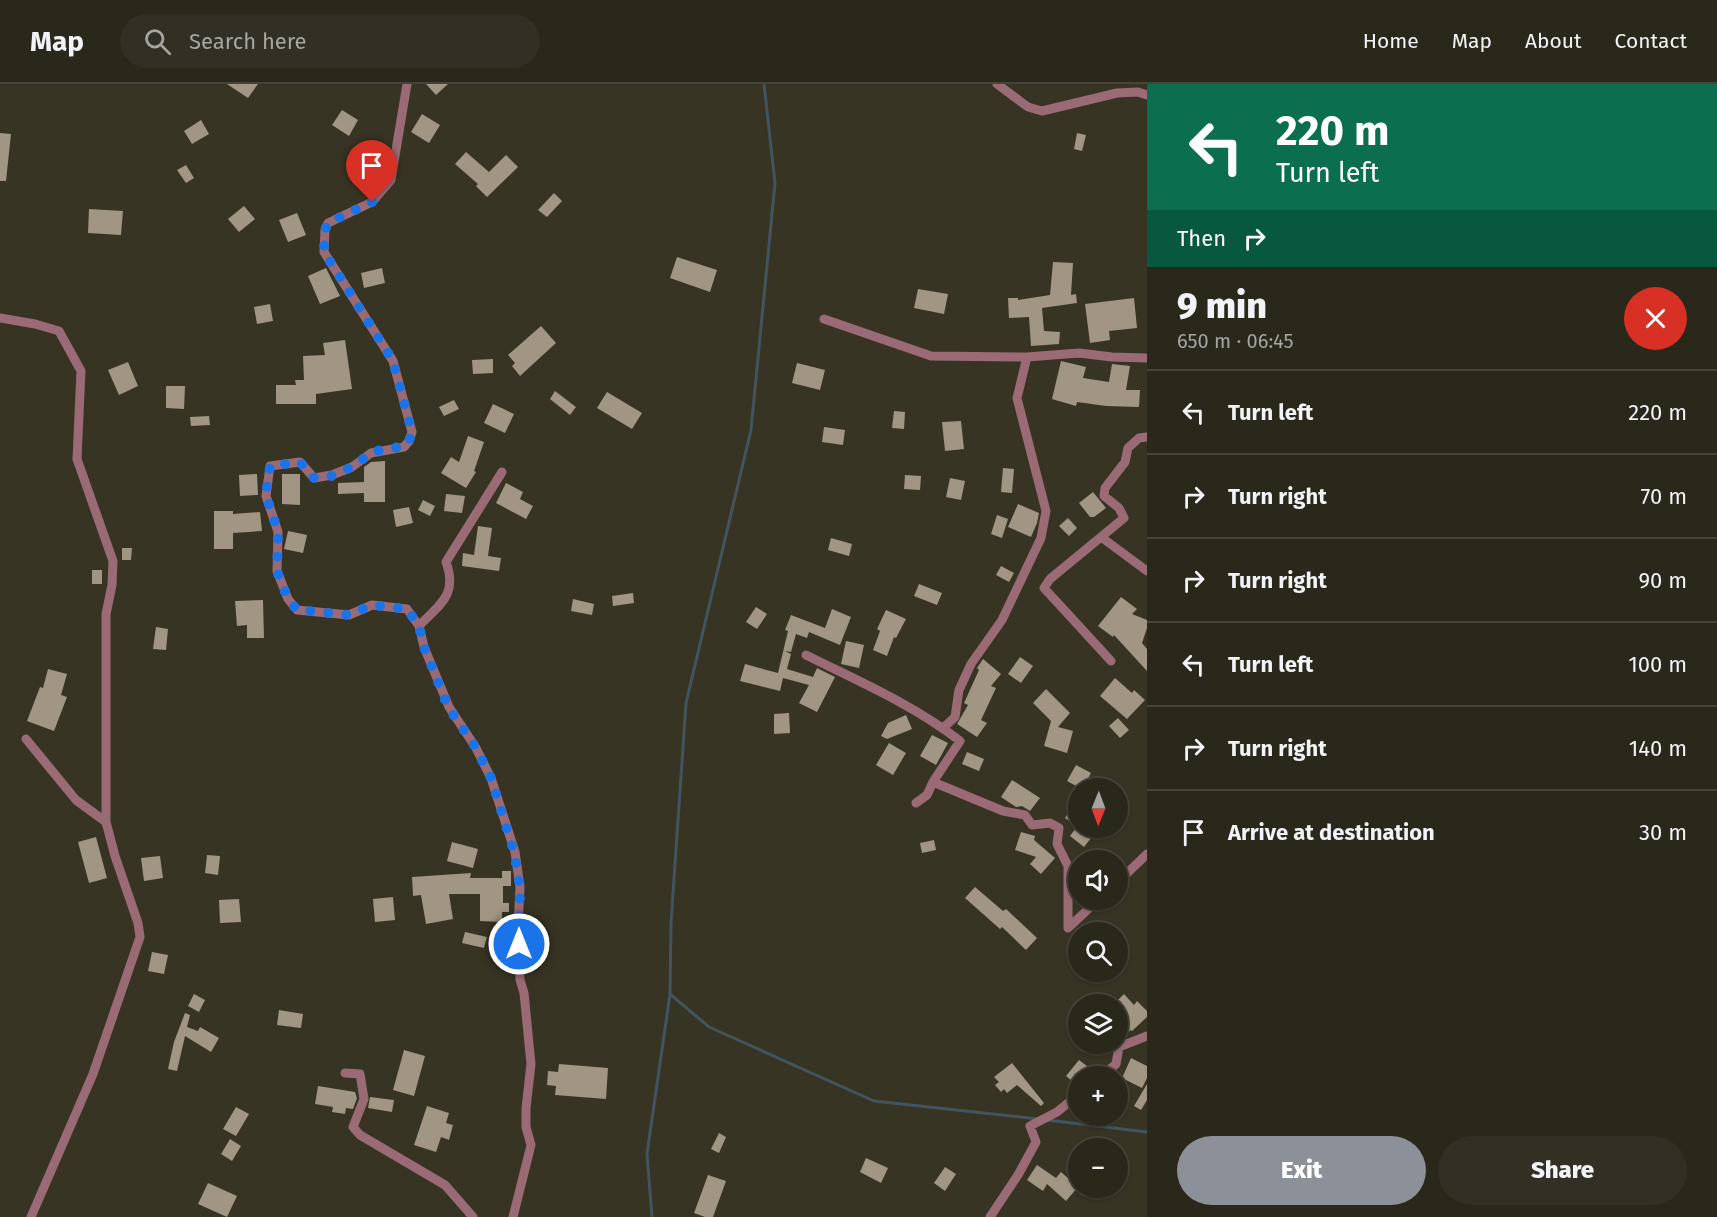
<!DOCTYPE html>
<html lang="en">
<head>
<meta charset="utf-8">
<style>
	:root { --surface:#2a271b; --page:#322f24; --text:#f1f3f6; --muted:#a5a5a3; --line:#46443a; --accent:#8c9099 }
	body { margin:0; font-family:"Fira Sans",sans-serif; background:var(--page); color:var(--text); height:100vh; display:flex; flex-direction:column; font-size:22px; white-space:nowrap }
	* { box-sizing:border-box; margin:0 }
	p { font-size:20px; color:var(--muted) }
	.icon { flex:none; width:33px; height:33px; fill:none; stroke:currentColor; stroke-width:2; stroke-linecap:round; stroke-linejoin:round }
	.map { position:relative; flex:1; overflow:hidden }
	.panel { display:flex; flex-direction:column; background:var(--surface); width:570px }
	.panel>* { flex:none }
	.top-card { background:#0b6e4f; color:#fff; overflow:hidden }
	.needle { width:39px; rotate:181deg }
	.fabs { position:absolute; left:1068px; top:694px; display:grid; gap:12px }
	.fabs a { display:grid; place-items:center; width:60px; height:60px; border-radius:50%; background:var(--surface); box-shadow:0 2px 4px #0004,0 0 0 2px var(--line); font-size:30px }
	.pin { position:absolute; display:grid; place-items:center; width:51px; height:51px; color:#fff; margin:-62px -26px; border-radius:50% 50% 50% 0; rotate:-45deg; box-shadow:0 0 6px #0007 }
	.pin .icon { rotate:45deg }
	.me { position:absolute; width:66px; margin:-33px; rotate:0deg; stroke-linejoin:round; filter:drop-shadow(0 0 4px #0008) }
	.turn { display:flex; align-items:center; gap:21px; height:126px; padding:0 30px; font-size:27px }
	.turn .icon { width:78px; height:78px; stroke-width:2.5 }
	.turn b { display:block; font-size:42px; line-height:51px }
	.then { display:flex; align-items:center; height:57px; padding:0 30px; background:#0003; gap:12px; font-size:22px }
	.round { display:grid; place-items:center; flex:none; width:63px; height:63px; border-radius:32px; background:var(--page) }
	.headline { display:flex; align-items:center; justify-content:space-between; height:102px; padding:0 30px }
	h1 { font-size:36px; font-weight:800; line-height:45px }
	.action { display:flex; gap:12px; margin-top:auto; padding:12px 30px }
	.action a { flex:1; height:69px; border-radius:36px; background:var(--accent); color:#fff; font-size:24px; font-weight:800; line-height:69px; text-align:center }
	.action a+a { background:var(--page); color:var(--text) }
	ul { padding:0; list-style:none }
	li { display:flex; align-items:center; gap:18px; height:84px; padding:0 30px; border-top:2px solid var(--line) }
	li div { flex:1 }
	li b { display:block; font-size:22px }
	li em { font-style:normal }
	header { display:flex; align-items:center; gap:36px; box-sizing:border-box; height:84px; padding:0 30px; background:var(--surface); border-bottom:2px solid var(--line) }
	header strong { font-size:28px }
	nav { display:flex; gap:33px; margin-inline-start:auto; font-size:21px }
	.search { width:420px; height:54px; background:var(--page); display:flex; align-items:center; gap:15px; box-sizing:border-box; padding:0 21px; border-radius:33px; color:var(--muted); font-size:22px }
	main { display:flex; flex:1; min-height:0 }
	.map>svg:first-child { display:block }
</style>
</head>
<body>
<header>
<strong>Map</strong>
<div class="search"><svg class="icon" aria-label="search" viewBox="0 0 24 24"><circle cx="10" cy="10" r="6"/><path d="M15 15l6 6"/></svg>Search here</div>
<nav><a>Home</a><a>Map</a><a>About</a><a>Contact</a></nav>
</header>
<main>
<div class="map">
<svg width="1147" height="1133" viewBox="0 0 1147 1133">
	<rect width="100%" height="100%" fill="#383424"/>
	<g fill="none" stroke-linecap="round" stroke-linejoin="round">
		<path stroke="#42545e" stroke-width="3" d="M670 910 709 943 874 1017 1038 1035
			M1047 1036 1147 1048
			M652 1133 647 1070 670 910 671 839 686 619 751 346 775 99 764 0"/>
	</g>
	<path fill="#a19584" d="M227 0H258L248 14Z
		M426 0H448L436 11Z
		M342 26 358 36 349 52 332 41Z
		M422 30 440 41 429 59 411 48Z
		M201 36 209 50 192 60 184 47Z
		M0 49 11 50 6 97H0Z
		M1077 49 1086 51 1082 67 1074 65Z
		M466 68 489 88 506 71 518 83 487 113 476 102 478 100 455 80Z
		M186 81 194 94 186 99 177 86Z
		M554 109 562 117 547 133 538 126Z
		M244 122 255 135 239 148 228 135Z
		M89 125 123 127 121 151 88 149Z
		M297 129 306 151 288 158 279 136Z
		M677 173 717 186 710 208 670 194Z
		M1053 178 1073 179 1071 211 1076 210 1077 219 1042 224 1044 247 1060 248 1059 260 1031 262 1029 233 1009 234 1008 214H1018V216L1050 211Z
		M326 184 340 212 320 220 308 192Z
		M382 184 385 199 364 204 361 189Z
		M918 205 948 210 944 230 914 224Z
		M1134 214 1137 244 1109 247 1110 256 1090 259 1085 220Z
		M270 220 273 237 257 240 254 223Z
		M541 242 556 259 520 292 512 282 515 279 508 271Z
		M345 256 352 305 316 310V320H276V301H296L295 296H304L303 272 325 271 323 259Z
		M493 275V289L473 290 472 276Z
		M1061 277 1086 283 1083 294 1109 298 1112 280 1130 282 1126 306H1140L1139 323 1106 322 1077 318 1076 322 1052 315Z
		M128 278 138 302 119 311 108 286Z
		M797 279 825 286 820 306 792 299Z
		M166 302H185L184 325 166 324Z
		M555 307 576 323 570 331 550 315Z
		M607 308 642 329 632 345 597 324Z
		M454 316 459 325 444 332 439 323Z
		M493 320 514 330 505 349 484 339Z
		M894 327 905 328 904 345 892 344Z
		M209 332 210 341 191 342 190 333Z
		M961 337 964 365 945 367 942 338Z
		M824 343 845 346 843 361 822 358Z
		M468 352 484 358 474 387 476 388 466 404 441 389 451 373 459 378Z
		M385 377V418H364V409L338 410V399L364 398V383L371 378Z
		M1003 384 1014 385 1012 409 1001 408Z
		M257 390 258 411 240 412 239 391Z
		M282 390H300V421L282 420Z
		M905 391 921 392 920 406 904 405Z
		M950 394 965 397 961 416 946 413Z
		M506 399 523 408 520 415 533 422 526 435 496 419Z
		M1093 408 1106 424 1094 433H1090L1079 419Z
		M446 410 465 412 462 429 444 427Z
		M423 416 435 422 430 432 418 426Z
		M1018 420 1039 429 1037 439 1031 453 1008 443Z
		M409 423 413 439 396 443 393 426Z
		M214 427H233V430L260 428 262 447 233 449V465H214Z
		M997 431 1008 435 1002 454 991 450Z
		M1068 434 1077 444 1069 452 1059 442Z
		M478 442 492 444 488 472 501 474 499 487 462 482 463 469 474 471Z
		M288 447 307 451 303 469 284 465Z
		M831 454 852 460 849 472 828 466Z
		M122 464H132L131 476H122Z
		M1001 482 1014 489 1009 498 996 491Z
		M92 486H102V500H92Z
		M919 500 942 509 937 521 914 512Z
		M633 509 634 519 613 522 612 512Z
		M1121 513 1137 525 1132 530 1147 536V544L1142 559 1147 565V587L1114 551 1113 553 1098 542Z
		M573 515 594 520 592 531 571 527Z
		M263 516 264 554H247V541L237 542 235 517Z
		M756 523 767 530 757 545 746 538Z
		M832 525 851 533 840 561 809 548 807 554 796 550 791 568 785 567 791 570 787 585 813 593 817 584 835 593 817 628 799 619 809 601 783 594 780 607 740 597 745 580 778 589 788 547 785 546 791 531 825 544Z
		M886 526 906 535 896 554 894 553 887 572 873 566 880 547 877 545Z
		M156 543 168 545 166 566 153 565Z
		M846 557 864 561 859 584 841 580Z
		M1020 573 1033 582 1021 599 1008 590Z
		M983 575 1001 590 991 602 996 604 981 636 987 639 977 653 957 640 968 621 964 619 979 586 977 584Z
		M48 585 67 590 61 611 67 613 54 647 27 637 40 603 43 604Z
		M1115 594 1132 609 1134 606 1145 616 1127 635 1100 612Z
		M1046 605 1070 629 1058 643 1073 647 1067 669 1044 662 1051 637 1033 619Z
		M789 629 790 649 774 650V630Z
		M906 631 912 645 887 655 881 652 888 639Z
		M1118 634 1129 646 1120 654 1109 642Z
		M932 651 948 659 936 681 920 672Z
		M889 659 906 669 893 691 876 681Z
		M967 668 984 675 979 687 962 680Z
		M1076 681 1091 689 1082 705 1067 697Z
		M1012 696 1040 714 1030 727 1022 722 1016 723 1001 713Z
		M1078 714V743L1065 734Z
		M1076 744H1099L1084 763 1070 752Z
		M1021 748 1035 752 1034 756 1055 774 1041 790 1030 780 1036 773 1015 766Z
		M96 753 107 794 89 799 78 758Z
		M934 756 936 766 922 769 920 759Z
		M452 758 478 765 473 784 447 777Z
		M207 771 220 772 218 791 205 789Z
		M160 772 163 794 144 797 141 774Z
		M502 787H511V802H503V819H509V828H502V838L480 837V810H449L453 835 426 840 421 811 413 812 412 793 471 789 470 794H502Z
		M975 803 1003 827 1006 825 1037 854 1026 866 1002 843 1000 845 965 814Z
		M393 813 395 836 375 838 373 815Z
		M239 815 241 838 220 839 219 816Z
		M465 848 487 853 484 864 462 859Z
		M152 868 168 871 164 890 148 887Z
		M194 910 205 916 199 928 188 922Z
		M1124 910 1134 921 1137 917 1147 927V933L1132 947 1131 946 1118 956V916Z
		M279 926 303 930 301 944 277 941Z
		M185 929 190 931 187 943 198 947 200 943 219 954 211 968 185 952 177 987 168 985 174 958Z
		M404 966 425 972 414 1012 393 1006Z
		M1131 974 1147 982V994L1142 1004 1122 994Z
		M1079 976 1096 989 1094 993H1078V1002L1066 992Z
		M1012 979 1044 1019 1041 1022 1017 1001 1007 1009 1004 1005 1001 1008 995 1001 999 998 994 993Z
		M559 980 608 984 606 1015 555 1011 556 1002 547 1001 548 987 558 988Z
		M1147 1000V1016L1141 1026 1134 1022Z
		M318 1002 355 1008 357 1014 353 1025 346 1024 345 1030 332 1028 333 1023 315 1020Z
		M370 1013 394 1016 392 1028 368 1024Z
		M427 1022 449 1029 446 1039 453 1041 449 1056 441 1053 436 1068 414 1061Z
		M236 1023 249 1030 236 1052 223 1045Z
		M719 1049 726 1053 719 1069 711 1065Z
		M230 1055 241 1062 232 1077 221 1070Z
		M866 1074 888 1084 881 1099 860 1088Z
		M1037 1081 1056 1094 1061 1088 1078 1103 1066 1117 1047 1100 1043 1107 1027 1096Z
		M945 1083 956 1090 945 1107 934 1099Z
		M708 1091 726 1097 713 1133H705L694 1129Z
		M208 1099 237 1112 227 1133 198 1120Z"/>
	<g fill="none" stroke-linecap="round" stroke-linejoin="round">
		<path stroke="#9a6a75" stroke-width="9" d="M407 0 391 96 372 118 328 139 325 146 324 168 393 277 412 348 409 357 404 363 371 369 352 383 332 391 314 394 300 378 270 382 266 412 278 448 277 487 288 515 297 526 349 531 372 521 407 525 419 542 424 563 449 623 476 664 491 694 515 768 520 803 518 843 520 896 524 909 531 980 526 1024V1043L531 1061 513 1133
			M997 0 1028 23 1042 27 1117 9 1138 8 1147 11
			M0 234 35 240 59 247 81 287 77 375 113 477 112 501 106 530V738L115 772 138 839 140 853 93 990 31 1133
			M824 235 931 272 1027 273 1017 314 1046 427 1041 454 1002 536 971 580 959 606 955 633 943 644
			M1027 273 1079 269 1112 273 1147 274
			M1147 353 1139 354 1128 364 1125 378 1105 404 1104 412 1119 424 1124 434 1101 453 1147 487
			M1101 453 1050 495 1044 504 1111 577
			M419 542C440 520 458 511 446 478L502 388
			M806 571C858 597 914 621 960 657L933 698
			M26 655 76 716 106 738
			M916 719 927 711 933 698 1003 727 1025 731 1032 741 1050 739 1059 744 1057 760 1068 782V844L1098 816
			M1118 798 1147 770
			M345 989 360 990 364 1015 353 1043 360 1051 445 1101 473 1133
			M1101 993 1116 980 1119 963 1147 952
			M990 1133 1018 1091 1036 1058 1030 1042 1057 1028 1078 1011"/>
	</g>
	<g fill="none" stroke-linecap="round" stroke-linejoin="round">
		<path stroke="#1a73e8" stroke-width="10" stroke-dasharray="0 18" d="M372 118 328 139 325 146 324 168 393 277 412 348 409 357 404 363 387 364 371 369 352 383 332 392 314 394 300 378 270 382 266 411 278 448 277 487 288 515 297 526 349 531 372 521 407 525 419 542 424 563 448 623 476 664 491 694 514 768 520 803 519 860"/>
	</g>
</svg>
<div class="fabs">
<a><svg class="needle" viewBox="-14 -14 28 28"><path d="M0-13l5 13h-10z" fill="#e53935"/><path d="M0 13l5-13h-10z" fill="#a5a5a3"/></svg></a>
<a><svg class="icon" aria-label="sound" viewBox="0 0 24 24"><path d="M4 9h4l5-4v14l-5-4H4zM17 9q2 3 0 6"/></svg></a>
<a><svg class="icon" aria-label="search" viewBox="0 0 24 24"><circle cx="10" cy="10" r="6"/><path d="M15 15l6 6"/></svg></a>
<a><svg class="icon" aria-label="layers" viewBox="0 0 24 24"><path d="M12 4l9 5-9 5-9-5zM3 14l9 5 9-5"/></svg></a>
<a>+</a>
<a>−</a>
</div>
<div class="pin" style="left:372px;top:118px;background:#d93025"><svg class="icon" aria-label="arrive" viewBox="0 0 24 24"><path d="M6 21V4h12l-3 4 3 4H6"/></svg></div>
<svg class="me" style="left:519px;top:860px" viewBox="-20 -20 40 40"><circle r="17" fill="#1a73e8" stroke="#fff" stroke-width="3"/><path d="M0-11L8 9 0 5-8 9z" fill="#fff"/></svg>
</div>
<section class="panel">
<div class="top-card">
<div class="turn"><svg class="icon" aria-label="left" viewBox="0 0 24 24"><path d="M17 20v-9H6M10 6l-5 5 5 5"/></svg><div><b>220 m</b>Turn left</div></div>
<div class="then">Then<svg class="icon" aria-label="right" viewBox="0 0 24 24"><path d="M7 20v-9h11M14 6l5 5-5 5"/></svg></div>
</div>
<div class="headline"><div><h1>9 min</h1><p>650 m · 06:45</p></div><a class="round" style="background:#d93025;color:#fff"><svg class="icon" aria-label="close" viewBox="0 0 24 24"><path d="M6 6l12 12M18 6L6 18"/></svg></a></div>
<ul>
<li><svg class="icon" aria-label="left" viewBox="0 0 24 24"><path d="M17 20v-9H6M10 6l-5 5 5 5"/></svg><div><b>Turn left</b></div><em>220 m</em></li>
<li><svg class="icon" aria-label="right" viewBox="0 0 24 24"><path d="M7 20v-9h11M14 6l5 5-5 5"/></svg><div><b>Turn right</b></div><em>70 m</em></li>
<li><svg class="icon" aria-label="right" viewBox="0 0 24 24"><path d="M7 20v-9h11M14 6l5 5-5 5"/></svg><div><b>Turn right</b></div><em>90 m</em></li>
<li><svg class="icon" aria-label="left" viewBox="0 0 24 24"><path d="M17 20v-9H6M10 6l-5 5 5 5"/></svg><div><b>Turn left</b></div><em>100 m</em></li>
<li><svg class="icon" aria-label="right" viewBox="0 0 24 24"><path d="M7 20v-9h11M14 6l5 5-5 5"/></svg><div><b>Turn right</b></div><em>140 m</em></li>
<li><svg class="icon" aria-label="arrive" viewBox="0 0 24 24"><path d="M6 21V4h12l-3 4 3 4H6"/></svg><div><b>Arrive at destination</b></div><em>30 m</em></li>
</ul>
<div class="action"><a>Exit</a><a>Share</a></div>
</section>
</main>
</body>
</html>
